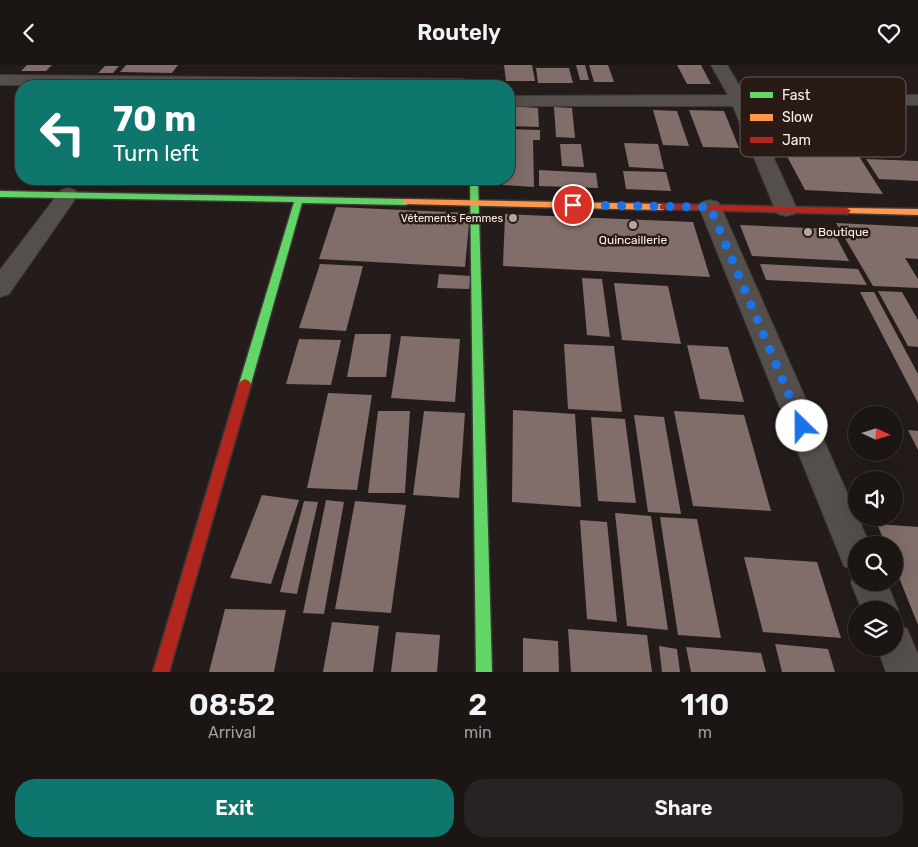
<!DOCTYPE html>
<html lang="en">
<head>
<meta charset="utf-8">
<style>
	:root { --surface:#1b1514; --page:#282222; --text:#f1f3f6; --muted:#a09fa0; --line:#393434; --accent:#0f766e }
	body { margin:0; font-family:Rubik,sans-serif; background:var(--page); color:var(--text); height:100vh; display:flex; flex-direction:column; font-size:19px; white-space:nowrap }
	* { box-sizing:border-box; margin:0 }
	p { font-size:16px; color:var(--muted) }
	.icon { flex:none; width:28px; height:28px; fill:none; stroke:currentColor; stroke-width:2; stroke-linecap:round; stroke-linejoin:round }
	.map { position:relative; height:607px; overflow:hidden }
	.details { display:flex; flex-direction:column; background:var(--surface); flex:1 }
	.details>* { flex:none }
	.top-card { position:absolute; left:15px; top:15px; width:500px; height:105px; border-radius:20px; box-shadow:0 5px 20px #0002,0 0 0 1px var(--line); background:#0f766e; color:#fff; overflow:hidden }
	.needle { width:32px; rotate:94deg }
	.buttons { position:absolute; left:848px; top:341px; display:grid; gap:10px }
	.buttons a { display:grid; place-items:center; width:55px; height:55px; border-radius:50%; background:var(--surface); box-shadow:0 5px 20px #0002,0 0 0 1px var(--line); font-size:25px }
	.pin { position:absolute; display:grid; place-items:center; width:42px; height:42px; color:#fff; margin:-21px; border:2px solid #fff; border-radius:50%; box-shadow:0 1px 5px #0007 }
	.me { position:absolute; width:55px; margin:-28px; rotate:337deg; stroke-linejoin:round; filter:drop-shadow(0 0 4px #0008) }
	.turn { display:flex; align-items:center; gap:18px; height:105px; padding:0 15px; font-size:22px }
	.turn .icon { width:65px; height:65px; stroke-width:2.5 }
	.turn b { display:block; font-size:35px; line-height:42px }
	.eta { display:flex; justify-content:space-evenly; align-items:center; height:85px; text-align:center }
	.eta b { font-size:30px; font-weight:600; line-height:35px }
	.cta { display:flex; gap:10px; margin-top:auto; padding:10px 15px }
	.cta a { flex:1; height:58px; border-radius:20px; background:var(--accent); color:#fff; font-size:20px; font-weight:600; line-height:58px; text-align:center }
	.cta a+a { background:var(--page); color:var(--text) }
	header { display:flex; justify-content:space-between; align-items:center; height:65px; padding:0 15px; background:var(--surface); font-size:22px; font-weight:600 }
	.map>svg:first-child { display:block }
</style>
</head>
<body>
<header><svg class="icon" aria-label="back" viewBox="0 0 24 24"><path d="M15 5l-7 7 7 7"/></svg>Routely<svg class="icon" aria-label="heart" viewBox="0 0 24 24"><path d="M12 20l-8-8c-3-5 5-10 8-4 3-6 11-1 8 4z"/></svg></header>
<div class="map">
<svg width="918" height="607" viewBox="0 0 918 607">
	<rect width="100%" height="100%" fill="#241c1a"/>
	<path fill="#816d6a" d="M27 0H52L46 6H21Z
		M126 0H178L172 8 120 7Z
		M504 0H532L535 16H506Z
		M576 0H585L589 15H580Z
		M589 0H608L614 17H594Z
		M677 0H701L711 19H687Z
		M105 1H119L113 8H98Z
		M536 3H569L573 18H538Z
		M509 41 538 43 539 62 509 61Z
		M554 42 572 43 575 73 556 72Z
		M653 45 677 46 689 81 663 80Z
		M689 45 724 46 739 83 703 82Z
		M509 64 540 65V75H533L534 122 503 120V114H509Z
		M624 78 658 79 664 104 629 102Z
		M560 79H581L584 102 562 101Z
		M782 82 855 85 883 129 805 125Z
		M866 94 918 96V116L879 114Z
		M539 105 596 108 598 123 539 121Z
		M623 106 666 107 671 126 626 124Z
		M336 142 470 148 465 202 319 194Z
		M505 149 693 157 710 212 503 201Z
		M836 158 918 162V194L905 193 918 214V223L873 221Z
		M740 160 832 164 849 196 752 191Z
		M320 199 363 201 346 266 299 263Z
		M760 199 858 204 867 220 766 215Z
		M439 209 471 211 469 224 437 223Z
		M582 213 602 214 610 272 587 270Z
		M614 218 668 221 681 279 622 275Z
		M878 226 902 227 918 255V282L908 281Z
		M860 227H874L918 309V338Z
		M355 269H391L386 312H347Z
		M401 271 460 274 455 337 391 333Z
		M299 274 341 275 331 320 286 319Z
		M564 279 614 281 622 347 568 344Z
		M687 280 728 282 744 337 700 334Z
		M328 328 372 330 357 425 307 423Z
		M513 345 575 349 581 442 512 437Z
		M378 346H410L405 428H368Z
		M424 346 465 348 459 433 413 430Z
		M674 346 744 350 771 446 693 441Z
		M634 350 664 352 681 449 648 447Z
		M591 352 625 354 636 438 598 436Z
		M908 365 918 366V385Z
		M262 430 299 435 271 519 230 513Z
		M326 435 344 437 324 549 303 548Z
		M304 436 318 437 297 529 280 527Z
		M355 436 406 440 391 548 335 544Z
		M615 448 651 451 668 565 627 561Z
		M660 452 697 454 721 573 678 570Z
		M580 455 607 457 617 557 587 554Z
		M877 459 918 462V560L894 500V480H886Z
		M744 492 817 497 841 573 763 567Z
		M225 544 286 545 274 607H209Z
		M332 557 379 561 373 607H323Z
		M568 564 647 570 652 607H571Z
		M396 567 440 570 437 607H391Z
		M523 573 558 576 559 607H523Z
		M775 579 828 584 835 607H782Z
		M659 581 677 584 680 607H662Z
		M686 582 761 588 766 607H691Z"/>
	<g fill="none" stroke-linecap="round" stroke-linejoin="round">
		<g stroke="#403938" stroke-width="2">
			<path id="street" d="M711 0H727L745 30H918V40L750 41 797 144 794 149 786 151 778 149 775 144 733 41H509V31L728 30Z
				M0 10 462 14 468 15 470 19 469 21 0 20Z
				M68 123 75 125 78 130 9 229 0 232V205L61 125Z
				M710 135 718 137 721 142 870 480H856V518H887L898 545 894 556V545H862L851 518 856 506 844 501 699 142 702 137Z
				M894 558 907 564 918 589V607H886L877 582H894Z"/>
		</g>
		<g stroke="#403938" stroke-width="3">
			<path id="fast" d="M470 114H478L492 607H476Z
				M0 126 406 134 410 137 406 140 302 138 251 319 249 322 245 324 241 322 239 319 294 137 0 132Z"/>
		</g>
		<g stroke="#403938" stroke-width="3">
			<path id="slow" d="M406 134 663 139 667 142 663 145 403 139 402 137Z
				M847 143 918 144V150L844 148V144Z"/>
		</g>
		<g stroke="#403938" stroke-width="3">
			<path id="jam" d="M663 139 847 143 851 146 847 149 660 144V140Z
				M245 314 249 316 251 319 169 607H153L239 319 241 316Z"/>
		</g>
		<use href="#street" fill="#554f4c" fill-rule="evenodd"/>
		<use href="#fast" fill="#63d668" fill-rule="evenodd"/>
		<use href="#slow" fill="#ff974d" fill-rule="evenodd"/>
		<use href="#jam" fill="#b3261e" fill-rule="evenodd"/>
	</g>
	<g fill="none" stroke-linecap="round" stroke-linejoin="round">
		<path stroke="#1a73e8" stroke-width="9" stroke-dasharray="0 16.2" d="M573 140 710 142 802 361"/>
	</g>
	<g fill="#b0a6a3" stroke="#291a15" stroke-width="2">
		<circle cx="513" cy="153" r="5"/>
		<circle cx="633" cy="160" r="5"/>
		<circle cx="808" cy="167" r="5"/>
	</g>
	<g text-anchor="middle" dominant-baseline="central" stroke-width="5" stroke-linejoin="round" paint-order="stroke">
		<g font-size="11" fill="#fcf1ed" stroke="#291a15" text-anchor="end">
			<text x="503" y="153">Vêtements Femmes</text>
		</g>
		<g font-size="12" fill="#fcf1ed" stroke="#291a15" text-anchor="start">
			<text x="818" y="167">Boutique</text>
			<text x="633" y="175" text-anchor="middle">Quincaillerie</text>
		</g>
	</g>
	<rect x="740" y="12" width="166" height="80" rx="8" fill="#291a15" stroke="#685a56" stroke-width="1"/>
	<rect x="750" y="27" width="23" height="6" fill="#63d668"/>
	<rect x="750" y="49" width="23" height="7" fill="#ff974d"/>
	<rect x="750" y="72" width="23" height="6" fill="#b3261e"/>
	<g font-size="14" fill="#fcf1ed">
		<text x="782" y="35">Fast</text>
		<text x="782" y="57">Slow</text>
		<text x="782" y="80">Jam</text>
	</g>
</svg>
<div class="buttons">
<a><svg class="needle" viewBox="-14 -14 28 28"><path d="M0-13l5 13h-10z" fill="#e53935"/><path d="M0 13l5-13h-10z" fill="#a09fa0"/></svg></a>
<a><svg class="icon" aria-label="sound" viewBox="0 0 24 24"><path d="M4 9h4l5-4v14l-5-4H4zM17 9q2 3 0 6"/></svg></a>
<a><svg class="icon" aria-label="search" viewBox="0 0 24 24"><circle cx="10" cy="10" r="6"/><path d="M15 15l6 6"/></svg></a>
<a><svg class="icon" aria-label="layers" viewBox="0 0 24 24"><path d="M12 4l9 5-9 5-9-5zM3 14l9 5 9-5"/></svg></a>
</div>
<div class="pin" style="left:573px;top:140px;background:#d93025"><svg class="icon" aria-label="arrive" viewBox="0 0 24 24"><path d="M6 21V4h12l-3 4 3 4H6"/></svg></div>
<svg class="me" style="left:802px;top:361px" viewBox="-20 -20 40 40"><circle r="19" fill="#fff"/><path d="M0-13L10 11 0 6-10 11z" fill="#1a73e8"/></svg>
<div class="top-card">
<div class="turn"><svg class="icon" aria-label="left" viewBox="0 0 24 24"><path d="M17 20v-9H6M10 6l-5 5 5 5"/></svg><div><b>70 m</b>Turn left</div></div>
</div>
</div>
<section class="details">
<div class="eta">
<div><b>08:52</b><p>Arrival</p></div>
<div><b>2</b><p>min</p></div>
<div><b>110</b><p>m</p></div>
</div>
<div class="cta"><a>Exit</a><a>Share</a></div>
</section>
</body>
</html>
